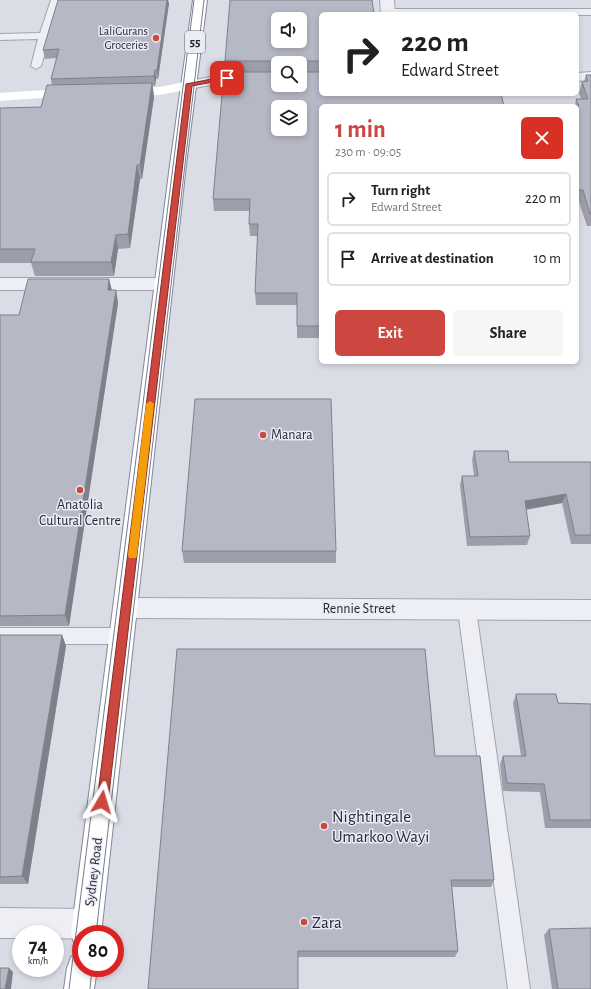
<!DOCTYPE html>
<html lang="en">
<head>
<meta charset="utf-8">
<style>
	:root { --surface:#fff; --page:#f6f6f6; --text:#202124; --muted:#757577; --line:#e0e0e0; --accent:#cb4740 }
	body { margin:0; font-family:"Alegreya Sans",sans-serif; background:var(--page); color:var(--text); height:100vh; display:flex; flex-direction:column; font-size:15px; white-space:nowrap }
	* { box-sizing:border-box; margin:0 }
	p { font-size:13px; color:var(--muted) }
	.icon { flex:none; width:22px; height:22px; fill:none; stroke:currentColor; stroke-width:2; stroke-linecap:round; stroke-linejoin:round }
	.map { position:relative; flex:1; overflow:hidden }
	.side { position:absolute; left:319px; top:104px; width:260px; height:260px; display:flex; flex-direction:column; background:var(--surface); border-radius:6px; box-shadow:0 2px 6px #0003 }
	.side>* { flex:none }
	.guide { position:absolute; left:319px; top:12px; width:260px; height:84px; border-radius:6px; box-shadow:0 2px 6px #0003; background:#fff; color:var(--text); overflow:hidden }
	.buttons { position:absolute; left:271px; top:12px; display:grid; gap:8px }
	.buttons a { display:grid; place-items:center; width:36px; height:36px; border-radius:6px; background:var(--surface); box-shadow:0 2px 6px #0003; font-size:20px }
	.speed { position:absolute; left:12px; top:925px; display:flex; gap:8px; font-size:20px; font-weight:700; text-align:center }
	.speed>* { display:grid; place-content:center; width:52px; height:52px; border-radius:50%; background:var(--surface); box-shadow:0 2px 6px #0003; line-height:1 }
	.speed small { font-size:10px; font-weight:400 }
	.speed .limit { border:6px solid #d22; background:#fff; color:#111 }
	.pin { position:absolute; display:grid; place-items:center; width:34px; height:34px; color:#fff; margin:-17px; border-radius:8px; box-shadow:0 2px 6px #0006 }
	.me { position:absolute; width:44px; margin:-22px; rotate:7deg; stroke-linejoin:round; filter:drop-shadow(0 0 3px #0008) }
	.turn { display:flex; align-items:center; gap:14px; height:84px; padding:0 16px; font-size:18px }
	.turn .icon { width:52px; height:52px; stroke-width:2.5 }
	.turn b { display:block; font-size:28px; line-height:34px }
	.round { display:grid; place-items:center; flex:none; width:42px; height:42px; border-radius:6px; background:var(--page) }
	.head { display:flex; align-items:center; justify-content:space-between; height:68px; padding:0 16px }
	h1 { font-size:24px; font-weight:700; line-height:30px; color:var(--accent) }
	.primary-button { display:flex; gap:8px; margin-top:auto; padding:8px 16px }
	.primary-button a { flex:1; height:46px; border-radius:6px; background:var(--accent); color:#fff; font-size:16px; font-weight:700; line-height:46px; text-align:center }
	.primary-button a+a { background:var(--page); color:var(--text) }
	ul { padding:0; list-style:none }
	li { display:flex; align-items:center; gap:12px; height:54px; margin:0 8px 6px; padding:0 8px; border:2px solid var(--line); border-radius:6px }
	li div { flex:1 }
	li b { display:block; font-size:15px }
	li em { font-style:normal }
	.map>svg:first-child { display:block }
</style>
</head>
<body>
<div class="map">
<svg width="591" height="989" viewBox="0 0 591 989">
	<rect width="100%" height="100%" fill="#dbdde6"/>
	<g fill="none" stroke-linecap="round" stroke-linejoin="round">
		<g stroke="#a1a3af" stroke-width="2">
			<path id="lane" d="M51 0H61L41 66 36 69 31 66 38 39 0 40V34L40 33Z
				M388 9H591V15L384 14 383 12 385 10Z
				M467 602 473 605 476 610 530 989H508L458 610 461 605Z
				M0 628H122L128 630 131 636 128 642 122 644H0Z"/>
		</g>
		<g stroke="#a1a3af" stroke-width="2">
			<path id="street" d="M380 0H394L395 14H381Z
				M591 72V80L577 81V73Z
				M227 74H278V82H227L189 89 184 88 182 85 184 82Z
				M0 278H164L170 280 173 284 170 288 164 290H0Z
				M126 598 591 600V620L126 618 118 615 114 608 118 601Z
				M0 908 87 909 97 914 102 924 98 934H81V939L55 938V934H21V938H0Z"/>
		</g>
		<g stroke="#83889c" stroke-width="2">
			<path id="highway" d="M193 0H207L186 165 101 934H81V947L75 945 71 934 170 165Z
				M81 953V968H97L94 989H64L67 968 71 957Z"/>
		</g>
		<path stroke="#b6b8c0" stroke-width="3" stroke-dasharray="3.5 3.5" stroke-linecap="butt" d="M20 966 21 962"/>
		<use href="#lane" fill="#eeeff4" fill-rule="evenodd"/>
		<use href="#street" fill="#eeeff4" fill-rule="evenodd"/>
		<path fill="#fff" fill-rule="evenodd" d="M189 81 194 82 196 85 194 88 160 95H123L118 94 116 91 118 88 123 87H160Z
			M75 88 80 89 82 92 80 95 0 101V93Z"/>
		<use href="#highway" fill="#fff" fill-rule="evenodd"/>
		<path stroke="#757a8f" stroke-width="1" d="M96 934 204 0
			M69 989 194 0
			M90 989 92 968"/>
	</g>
	<path fill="#9d9ea9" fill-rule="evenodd" d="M169 3 158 79H156L155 86H153L154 97 142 179H140L130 248 118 249 114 276H35L31 263H0V108L41 107 52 85 51 79 57 58 45 59 43 50Z
		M321 14V338H297V305H256L255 293 258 236H250L249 224 250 211H214L213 199 226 72 225 61ZM278 63H300L278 85Z
		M586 75H591V226H587L579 202H577V106H575L576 99H581L579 93 582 82H584Z
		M109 279 112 290H116L118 303 69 626H0V315H19Z
		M474 451 509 462H591V544H571L562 503 526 510 530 536 527 545 467 546 460 485 462 476H474L472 460Z
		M182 551H336V563H184Z
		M0 635H62L66 646 28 884H0Z
		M516 694 558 703 591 704V828H545L540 792 503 791 500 764 503 756H521L513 703Z
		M435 756 494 880 491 887H452L458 951 455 957H298L148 989Z
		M549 929 591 989H552L544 935Z"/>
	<path fill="#7f818a" d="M167 0H168L169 3 158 79 157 70Z
		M155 70 156 79 155 86 154 76Z
		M152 83 154 97 142 179 140 165Z
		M137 165 140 179 130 248 128 234Z
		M116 235 118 249 114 276 111 262Z
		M109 279 112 292 108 290Z
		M116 290 118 303 69 626 65 615Z
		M566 494 562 503 522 510 525 501Z
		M62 635 66 646 28 884 22 876Z
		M9 968 13 972 11 989H5Z"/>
	<path fill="#b6b8c5" stroke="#7f818a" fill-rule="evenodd" d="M58 0H167L157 70H155L154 76 51 79 59 49 43 50Z
		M230 0H372L374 14H321V61H300L299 63H279L278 61H225ZM278 19H300V41H278Z
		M224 72H278V85H300V72H321V94H501L504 106H321V326H297V293H255L258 224H249L250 199H213ZM278 107H300V129H278Z
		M586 75H591V214H590L583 190H577V106H579L576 99H588L582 82 588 81Z
		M152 83 140 165H137L128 234 116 235 111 262H31L35 249H0V108L41 107 47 85Z
		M28 279H109L108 290H116L65 615 0 616V315H19Z
		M195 399H331L336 551H182Z
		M474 451H508L509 462H591V535H575L566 494 525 501 530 536 470 537 462 476H478Z
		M0 635H62L22 876 0 877Z
		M177 649H425L435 756H480L494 880H451L458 951H298V989H148Z
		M516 694H556L558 703 591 704V820H550L544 784 507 783 503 756H526Z
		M591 928V989H558L549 929Z
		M0 968H9L5 989H0Z"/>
	<path fill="#cb4740" stroke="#842e2a" d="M227 76 229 77V79L192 86 108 802 106 806 102 808 98 806 97 802 186 84Z"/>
	<path fill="#f59e0b" d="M150 401 154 404 137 555 136 558H129L128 555 146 404Z"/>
	<g fill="#cb4740" stroke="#ebecf4" stroke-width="1.5">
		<circle cx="156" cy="38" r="4"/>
		<circle cx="263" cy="435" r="4"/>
		<circle cx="80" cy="490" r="4"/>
		<circle cx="324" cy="826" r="4"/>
		<circle cx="304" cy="922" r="4"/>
	</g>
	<g text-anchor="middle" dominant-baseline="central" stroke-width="3" stroke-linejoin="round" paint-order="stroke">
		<g font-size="12" fill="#26293b" stroke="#ebecf4" text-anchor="end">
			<text x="148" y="31">LaliGurans<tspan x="148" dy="14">Groceries</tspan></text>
		</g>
		<rect fill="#ebecf4" stroke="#616472" stroke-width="1" x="185" y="31" width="20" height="22" rx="3"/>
		<g font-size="13" font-weight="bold" fill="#26293b">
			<text x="195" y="42">55</text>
		</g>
		<g font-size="14" fill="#26293b" stroke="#ebecf4" text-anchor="start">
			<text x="271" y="435">Manara</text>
			<text x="80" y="505" text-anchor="middle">Anatolia<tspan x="80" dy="16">Cultural Centre</tspan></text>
		</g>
		<g font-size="14" fill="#26293b" stroke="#ebecf4">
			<text x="359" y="609">Rennie Street</text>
			<text transform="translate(94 872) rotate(-83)">Sydney Road</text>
		</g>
		<g font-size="17" fill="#26293b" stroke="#ebecf4" text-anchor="start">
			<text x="332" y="816">Nightingale<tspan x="332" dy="20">Umarkoo Wayi</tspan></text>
			<text x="312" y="922">Zara</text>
		</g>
	</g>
</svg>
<div class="buttons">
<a><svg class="icon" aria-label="sound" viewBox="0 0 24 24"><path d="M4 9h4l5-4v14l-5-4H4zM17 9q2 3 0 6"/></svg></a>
<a><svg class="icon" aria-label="search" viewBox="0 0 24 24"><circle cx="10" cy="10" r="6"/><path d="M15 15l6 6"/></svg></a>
<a><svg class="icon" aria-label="layers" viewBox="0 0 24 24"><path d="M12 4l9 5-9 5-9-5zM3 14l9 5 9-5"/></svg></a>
</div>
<div class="speed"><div>74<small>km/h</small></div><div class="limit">80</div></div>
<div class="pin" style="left:227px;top:78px;background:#d93025"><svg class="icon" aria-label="arrive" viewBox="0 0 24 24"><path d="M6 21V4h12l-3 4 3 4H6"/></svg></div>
<svg class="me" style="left:102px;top:802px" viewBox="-20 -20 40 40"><path d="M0-17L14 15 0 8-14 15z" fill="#cb4740" stroke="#fff" stroke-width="4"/></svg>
<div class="guide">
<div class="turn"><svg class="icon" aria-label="right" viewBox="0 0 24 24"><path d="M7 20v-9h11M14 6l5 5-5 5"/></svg><div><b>220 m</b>Edward Street</div></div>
</div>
<section class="side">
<div class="head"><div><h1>1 min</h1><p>230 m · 09:05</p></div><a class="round" style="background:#d93025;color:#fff"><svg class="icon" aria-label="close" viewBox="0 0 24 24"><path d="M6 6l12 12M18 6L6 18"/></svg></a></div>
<ul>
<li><svg class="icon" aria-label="right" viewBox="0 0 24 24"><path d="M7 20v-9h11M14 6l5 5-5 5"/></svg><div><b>Turn right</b><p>Edward Street</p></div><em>220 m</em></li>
<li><svg class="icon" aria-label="arrive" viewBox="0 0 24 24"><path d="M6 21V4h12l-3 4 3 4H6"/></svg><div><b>Arrive at destination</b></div><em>10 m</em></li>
</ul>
<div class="primary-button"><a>Exit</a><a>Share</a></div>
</section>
</div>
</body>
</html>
